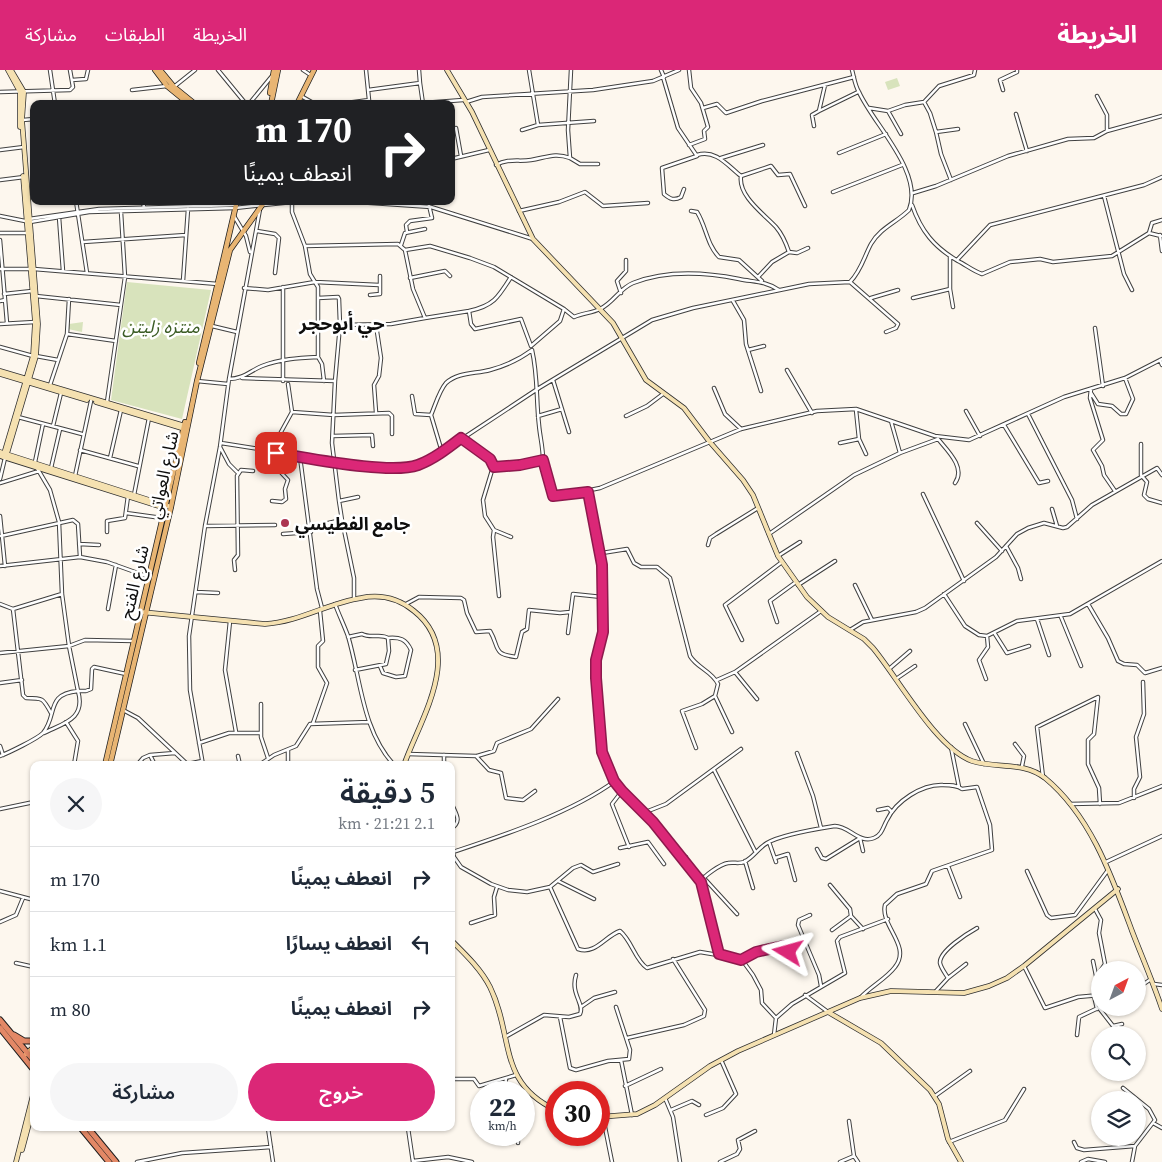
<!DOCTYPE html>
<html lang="ar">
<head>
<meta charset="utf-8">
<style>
	:root { --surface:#fff; --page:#f6f6f7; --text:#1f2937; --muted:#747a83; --line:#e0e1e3; --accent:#db2777 }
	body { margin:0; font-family:"Source Serif 4","Noto Sans Arabic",serif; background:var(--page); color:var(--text); direction:rtl; height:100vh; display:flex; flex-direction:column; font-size:19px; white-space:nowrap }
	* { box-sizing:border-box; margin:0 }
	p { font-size:16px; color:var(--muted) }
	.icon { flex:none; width:28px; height:28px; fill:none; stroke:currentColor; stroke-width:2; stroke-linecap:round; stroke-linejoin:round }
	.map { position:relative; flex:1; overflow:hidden; direction:ltr }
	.drawer { position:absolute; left:30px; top:691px; width:425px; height:370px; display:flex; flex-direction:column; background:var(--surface); border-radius:10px; box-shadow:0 1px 4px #0004; direction:rtl }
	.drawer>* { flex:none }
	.hud { position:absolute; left:30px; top:30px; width:425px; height:105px; border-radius:10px; box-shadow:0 1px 4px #0004; direction:rtl; background:#202124; color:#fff; overflow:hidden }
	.needle { width:32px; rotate:41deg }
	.controls { position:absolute; left:1091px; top:891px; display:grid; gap:10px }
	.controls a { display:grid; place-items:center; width:55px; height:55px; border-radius:50%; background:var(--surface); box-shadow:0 1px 4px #0004; font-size:25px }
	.speed { position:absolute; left:470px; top:1011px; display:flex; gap:10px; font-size:25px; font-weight:700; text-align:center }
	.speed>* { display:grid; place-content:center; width:65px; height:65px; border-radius:50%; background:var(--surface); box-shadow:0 1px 4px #0004; line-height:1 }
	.speed small { font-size:12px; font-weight:400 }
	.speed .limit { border:8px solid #d22; background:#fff; color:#111 }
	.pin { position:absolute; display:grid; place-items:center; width:42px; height:42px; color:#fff; margin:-21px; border-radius:10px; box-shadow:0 2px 8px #0006 }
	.me { position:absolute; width:55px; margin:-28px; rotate:278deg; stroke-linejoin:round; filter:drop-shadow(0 0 4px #0008) }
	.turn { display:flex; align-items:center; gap:18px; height:105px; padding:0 20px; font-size:22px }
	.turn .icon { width:65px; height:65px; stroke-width:2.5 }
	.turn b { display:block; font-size:35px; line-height:42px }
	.round { display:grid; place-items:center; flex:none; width:52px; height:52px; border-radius:26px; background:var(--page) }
	.overview { display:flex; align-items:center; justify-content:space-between; height:85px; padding:0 20px }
	h1 { font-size:30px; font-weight:600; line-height:38px }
	.primary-button { display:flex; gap:10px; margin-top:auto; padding:10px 20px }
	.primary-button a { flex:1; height:58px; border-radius:30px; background:var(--accent); color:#fff; font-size:20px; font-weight:600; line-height:58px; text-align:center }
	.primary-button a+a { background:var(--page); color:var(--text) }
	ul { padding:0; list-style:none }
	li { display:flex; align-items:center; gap:15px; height:65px; padding:0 20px; border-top:1px solid var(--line) }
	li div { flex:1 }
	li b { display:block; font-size:19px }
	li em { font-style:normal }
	header { display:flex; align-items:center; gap:30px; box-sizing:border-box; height:70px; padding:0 25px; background:var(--accent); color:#fff }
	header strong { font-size:24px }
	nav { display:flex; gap:28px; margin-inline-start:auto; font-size:18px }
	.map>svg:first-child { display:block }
</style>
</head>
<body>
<header>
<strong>الخريطة</strong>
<nav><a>الخريطة</a><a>الطبقات</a><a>مشاركة</a></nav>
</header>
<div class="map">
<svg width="1162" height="1092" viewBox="0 0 1162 1092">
	<rect width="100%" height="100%" fill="#fdf7ee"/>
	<path fill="#d8e3bc" d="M897 8 900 16 888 20 885 12Z
		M127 212 211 220 182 349 111 330Z
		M83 252 82 262 68 259 69 254Z"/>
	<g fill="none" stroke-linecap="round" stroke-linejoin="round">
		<g stroke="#404040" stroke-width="4.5">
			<path id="street" d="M50 0 55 34
				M218 0 246 34
				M303 0 309 4
				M419 0 420 13
				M571 0 568 60 570 88 580 94H598
				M661 0 664 7
				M689 0 691 18 701 33 708 57 704 61 705 69 689 75
				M663 7 678 58 697 86 662 98 664 124C670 129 674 131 681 127L684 119
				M72 10 86 9 88 0
				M175 16 195 0
				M132 20 167 16
				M368 20 420 13 423 34
				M1003 20 1000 10 1017 2V0
				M0 22 70 20 73 17 70 0
				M301 26 315 34
				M1097 26 1107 45V61
				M466 32 482 27 593 20 653 11 679 0
				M924 32 930 43 936 62 958 59
				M423 33 463 30
				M249 34 272 6
				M339 34 369 30 366 0
				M703 38 717 34 726 43 762 31 854 7
				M869 38 888 41 905 35 924 32 939 16 974 5 975 0
				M819 41 858 22
				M888 41 901 64
				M1016 44 1027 81
				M23 50 34 49
				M538 55 594 51
				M814 56 812 45 819 41 825 15
				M456 58 461 86
				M522 60 538 55 529 0
				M936 62 941 84 951 110
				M0 80 24 77
				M839 83 886 64
				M697 85C716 79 728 96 741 106L771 96 778 105 790 104 805 136
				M721 88 763 75
				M451 89 489 80
				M496 95C509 88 518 92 531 90 545 88 555 82 570 88
				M741 106C738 126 764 144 776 157 782 164 786 173 789 182
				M0 110 24 107
				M833 122 902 95
				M913 123 936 116 1008 86 1068 69 1094 68 1107 61 1162 46
				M1104 126 1124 204 1132 220
				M76 131 87 203
				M143 131 144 137
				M342 131 431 137 533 169
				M292 132V142L305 176 310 204 318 217V287L322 294 324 311
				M912 135C921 161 934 177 958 191 966 195 973 201 982 204L1010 192 1040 189 1053 192 1112 186 1149 163 1152 153 1162 150
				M519 141 559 132 585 122 603 136 648 133
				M691 141 697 142C706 156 707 175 719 187L739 190 762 211
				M0 146 30 152 89 142 235 138 302 131
				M234 146 246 166 250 182
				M59 147 63 201
				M29 149 99 139 236 135
				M257 161 275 164 279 168 275 203
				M407 162 406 155 410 151 432 148 428 131
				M0 163H27
				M1149 163 1161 166
				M1160 165 1162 181
				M0 170 7 253
				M83 172 186 165
				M401 175 405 163 425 159
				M305 176 398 174 405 180 413 219 425 248 469 241 471 254 475 259 521 249 531 276 560 251 564 239 574 247C583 243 592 243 600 239 613 233 620 218 633 213 666 200 704 202 739 209 753 212 766 211 779 220
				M405 180 430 176 470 188 494 197 564 239
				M950 187V219L953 237
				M957 190 990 155 1144 115 1162 107
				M0 199H34L218 214
				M758 207 772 192 789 182 797 183 808 178
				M410 208 445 201 450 206
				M183 211 188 139
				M850 212 898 254 896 258 886 262
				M244 218 268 220 315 212 379 215
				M621 223 617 211 626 201V190
				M4 224 32 221
				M370 225 380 224V206
				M36 226 121 235
				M318 228 338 227 339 229 340 255 335 311
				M871 228 898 220
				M913 228 950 219
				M0 231 5 230
				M733 231 744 250 746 274 761 321
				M469 241C493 236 498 228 511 207
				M0 254 35 252
				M340 255 391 254 425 248
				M376 255 381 288 379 306 374 315 376 342
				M212 256 237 262
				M1095 258 1103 316
				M67 264 116 271
				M0 277 33 286
				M532 280C538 306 536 329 539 355 540 367 543 377 543 390
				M748 280 764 276
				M36 286 58 290
				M1160 290 1162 295
				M787 300 812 343
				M242 308 335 311 332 373 339 431
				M229 309C243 309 250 301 262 296 280 289 298 288 318 287
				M553 310 569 362
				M197 311 228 314
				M283 311V217
				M50 315 67 264 69 229
				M714 318 725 344 741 359
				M1091 319 1090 328 1103 370 1093 380 1102 396 1104 405 1115 421
				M1091 323 1098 334 1112 336 1121 344H1126L1133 329 1125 308
				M412 326 415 344 431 345
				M107 332 125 207 121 142
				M856 340 859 369 866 384
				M966 341 980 366
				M292 342 334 345 389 343 392 346V364
				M1028 344 1072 430 1077 449
				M538 346 562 339
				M626 346 647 336 663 324
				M18 347 82 364
				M891 351 900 383
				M1004 355 1039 413 1048 411
				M53 356 61 323
				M333 366 372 365 373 376
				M461 369 490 389 493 397 520 395 543 390 551 424 556 427 600 418 741 359 817 341 856 339 935 366 969 370 1064 327 1125 308 1162 289
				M938 369C948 381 966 398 955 413
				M221 373 361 395 411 397 442 382 539 318 652 250 693 238 809 214 850 212C861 201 864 187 871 174 880 158 897 152 909 140 924 102 873 54 859 22 855 16 854 7 852 0
				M840 373 859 369
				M1141 374V405L1147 412 1144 425 1148 429 1162 433
				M220 377 229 394 238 403
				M80 380 138 396
				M442 382 431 345C435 336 439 321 446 313 458 302 475 304 490 300 505 296 520 289 532 280
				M300 387 317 519 322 538
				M110 388 121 340
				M35 392 43 354
				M493 397 483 430 485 446 494 460 493 467 499 526
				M51 398 60 359
				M75 406 91 331
				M0 409 5 388
				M0 413 39 401
				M588 422 602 495 603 563 596 591V608L603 682 615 711 653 752 678 786 686 787
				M923 424 964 511
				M134 425 149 348
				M272 431 282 432 286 429 285 419 288 410 274 395 270 382 292 342 288 314
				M1052 439 1057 456
				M126 443 162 448
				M0 446 5 496
				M342 450 339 431 358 427
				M977 453 1002 481
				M205 456 275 455
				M310 457 342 450 354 508V529
				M494 460 511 467
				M107 462V451L125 448 128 426
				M283 464 311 462
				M769 464 854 405 900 383 938 369
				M1 466 73 450 78 454 80 487
				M79 474 99 475
				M708 475 710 468 716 464 758 438
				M1006 476 1018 498 1021 509
				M602 483 627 479 634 493 641 497H657L670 508 690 586C697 598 712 601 718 614L715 626 702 634 682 641 696 678
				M778 486 800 472
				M0 496 80 487 107 492 149 507
				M235 500 234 490 238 485 237 406 241 400 253 401
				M798 515 835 491
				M855 515 872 550
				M196 522 218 523
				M944 524 965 556 979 565 987 566 1017 551 1070 544 1162 491
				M0 534 13 539 62 524
				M335 534C339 545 344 555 348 566 361 610 362 660 394 695
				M406 534 419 527 461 528 464 530 467 543 476 562 490 561C500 578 492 584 516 587L522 562 527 559 529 540 560 543 570 542
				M1088 534 1108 568 1118 591 1124 594 1137 595 1145 603 1162 598
				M13 539 23 625 26 628C43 628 43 628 51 643
				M108 539 116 495
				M1061 547 1081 596
				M1037 549 1049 585
				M230 551 225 600 236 662
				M777 552 770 531 796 512
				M850 560 863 552 916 542 925 538 996 487 1017 464 1028 458 1044 453 1063 458 1067 457 1092 435 1157 398 1162 405
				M568 563 573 524 602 527
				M995 564 1007 583 1029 576
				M348 567 362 564C371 569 381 563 388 568L389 581 386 594 355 600
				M742 570 725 535 782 492
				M0 583 69 576 85 570 134 571
				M380 596 383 603 396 607 405 606 411 580C406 569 400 567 388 568
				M889 599 910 581
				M735 602 821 541
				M896 609 915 596
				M986 609 979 590 988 577 987 566
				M717 610 735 602 757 629
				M0 613 22 610
				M715 626 732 662
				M261 634V667L268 688
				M123 640 138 648 186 693
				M66 652 78 671 74 695
				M313 653 327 613 318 597V576L323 571 320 541
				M965 654 984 694
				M44 663C64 653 86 649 78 621H86L91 619 92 599 94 597 126 604
				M199 673 229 663H261
				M1015 674 1024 686 1022 696
				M0 676 3 685
				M951 677 959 717
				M797 683 813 726 821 758
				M408 684 476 686 489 700 501 703 506 728 523 730 535 721
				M150 685 175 683
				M0 686C8 683 37 669 43 663 58 645 45 624 78 621L69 576 62 524 59 452 50 420 37 398
				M238 686 240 695
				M477 686 494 681 497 673 531 659 558 629
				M137 695 143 688 150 685 155 695
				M183 695 202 691
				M203 695 190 620 189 566 205 456 220 377 229 309 260 139
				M259 695 274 685 296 676 310 654 369 652
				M288 695V680
				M444 695V685
				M714 700 755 781
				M1043 707 1037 657 1098 627 1094 664 1088 670V694L1099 718 1100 734
				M622 721 612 734 629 777
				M1134 728V719L1140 707 1136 667 1144 644 1143 612
				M451 731C454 743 464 750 451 759
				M1070 734 1119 733 1162 716
				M0 739 34 732
				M878 740 888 738 892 742
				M643 743 666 734 741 679
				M860 768 863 781
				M769 772 776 792
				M451 776 454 787 461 797 491 814 508 820 527 822 550 817 573 798 581 795 593 802 618 794
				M620 778 648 772 664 794
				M817 779 822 788 826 789 860 768
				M453 782C504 765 571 743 615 711
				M679 787 701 812
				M775 788 788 784 795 810
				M745 791 753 818
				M1106 792 1162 766
				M948 796 960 827
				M1027 801 1047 845 1051 848 1075 845 1108 800
				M703 807 737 844
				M558 811 594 829
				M830 815 850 839 851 846
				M550 817 578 879C596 885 605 866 620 861 632 871 635 890 647 898L700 882 736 888 745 894 753 905 761 920 762 933 776 948 774 965
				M0 821 34 830
				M1095 839 1101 850 1099 863 1105 894 1101 900
				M810 845 799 850 798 855 819 905 821 916
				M0 852 16 845 23 828
				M471 853 495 845 494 827 497 817
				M832 860 851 846 863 859
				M719 884 701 812C703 806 721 794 728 793 734 792 739 794 744 792 754 787 757 779 767 773 783 764 816 759 835 756 849 756 859 774 874 768 882 765 883 757 887 750 896 731 922 714 943 715 950 715 957 715 962 719L977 717 990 755 992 780 932 801 926 814 897 824 885 835C880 856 912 876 895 897 886 909 871 916 860 928
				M741 890 756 882 783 876 788 882
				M1093 891 1100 925
				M16 893 34 897
				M1024 896 1045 938 1078 927 1100 925
				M948 908C945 903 941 898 940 893 939 881 968 863 977 858
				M1154 914 1162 915
				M1138 918 1151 909
				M936 921 948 908 966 894
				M805 925 828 942
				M1094 926 1097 939
				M581 937 594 928 615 922
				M1099 938 1113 956 1122 954
				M560 947 570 998 576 1000 608 991 629 989 630 980 616 937
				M776 948 792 934 845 903 837 871 840 867 888 849
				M1077 965 1079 947 1096 939
				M505 967 544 945 569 947 580 944C585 934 570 924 576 905
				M627 968 684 955 704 946 705 940 673 889
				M621 990 632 1045
				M451 1009H474L479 1016 516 1005
				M625 1016 661 999
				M1123 1018 1149 1039 1155 1050 1135 1076 1132 1092
				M505 1022 506 1008
				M935 1026 970 1001
				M665 1028 673 1047 680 1092
				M671 1040 692 1031 699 1035
				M706 1045 723 1038 736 1024 721 990
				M603 1047 612 1092
				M849 1051 854 1086 858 1092
				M1153 1053 1162 1058
				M268 1058 273 1092
				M408 1058 413 1092
				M949 1072 1005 1050 1024 1019
				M1074 1072 1077 1078 1084 1080 1135 1076
				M518 1073V1065
				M413 1091 448 1087 472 1092
				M137 1092 182 1083 271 1077
				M720 1092 737 1084 740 1079 738 1070 755 1061
				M840 1092 854 1086
				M1081 1092 1088 1089 1105 1092"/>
		</g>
		<g stroke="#2f2f2f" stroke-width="5.5">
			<path id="secondary" d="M8 0 20 22V57
				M447 0 472 42 533 169 613 253 646 310 684 338 709 371 743 410 753 425 778 486 807 527 828 547 864 569 873 578C898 608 936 678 972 691 997 699 1023 691 1045 708 1091 746 1112 807 1132 861 1142 887 1153 912 1162 939
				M0 301 185 356
				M0 304 87 330
				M96 332 185 359
				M0 382 171 437
				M0 386 165 438
				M3 387 33 286 35 252 23 106
				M6 387 36 286 38 254 22 50 24 22 11 0
				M141 542 265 554C299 552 328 533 361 528 381 524 398 528 414 541 466 582 420 649 404 695
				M451 870C465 884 481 899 490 917 514 966 497 1013 556 1040
				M828 942 881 973 930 1020 939 1034 948 1069 961 1092
				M599 1047 637 1044 655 1035 710 996 738 981 860 928 891 921 964 923 989 916 1007 908 1024 896 1118 819
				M22 1080 34 1035
				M16 1092 34 1021"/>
		</g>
		<g stroke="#1e1e1e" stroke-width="6">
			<path id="primary" d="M155 0 167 16 189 34
				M160 0 174 17 195 34
				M270 23 274 0
				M271 34 278 0
				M297 34 314 0
				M199 293 237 131
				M105 695 185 352
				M110 695 171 437 197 311 230 180 265 131
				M26 984 34 977"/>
		</g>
		<g stroke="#1e1e1e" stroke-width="7">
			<path id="highway" d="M0 950 34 991
				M0 958 34 1000
				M14 965 24 971H34
				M81 1058 109 1092
				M88 1058 116 1092"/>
		</g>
		<use href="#street" stroke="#fff" stroke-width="2.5"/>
		<use href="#secondary" stroke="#f5e1b1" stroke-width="4"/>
		<use href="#primary" stroke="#e8b573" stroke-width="4.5"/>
		<use href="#highway" stroke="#e38866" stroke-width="5"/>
	</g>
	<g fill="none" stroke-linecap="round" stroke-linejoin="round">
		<g stroke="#8e194d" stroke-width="12">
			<path id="route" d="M276 383C309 388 390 405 418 395 434 389 448 378 461 368L490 389 494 397 520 395 543 390 553 426 588 422 602 495 603 562 596 590V608L602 682 614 711 622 721 653 752 701 812 719 884 741 890 756 882 783 876 788 882"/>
		</g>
		<use href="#route" stroke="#db2777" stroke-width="9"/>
	</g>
	<circle fill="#ac3552" stroke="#fff" stroke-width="2" cx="285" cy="453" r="5"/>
	<g text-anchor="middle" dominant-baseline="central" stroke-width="5" stroke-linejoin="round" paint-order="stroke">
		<g font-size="18" font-style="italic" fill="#3b5c25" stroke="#fff">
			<text x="161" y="256">منتزه زليتن</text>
		</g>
		<g font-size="18" fill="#0d0d0d" stroke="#fff">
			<text transform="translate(163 405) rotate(-78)">شارع العواتي</text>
			<text transform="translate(134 512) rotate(-77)">شارع الفتح</text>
		</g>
		<g font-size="18" font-weight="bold" fill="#0d0d0d" stroke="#fff" text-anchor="start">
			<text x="295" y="453">جامع الفطيسي</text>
		</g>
		<g font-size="19" font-weight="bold" fill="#0d0d0d" stroke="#fff">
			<text x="342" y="253">حي أبوحجر</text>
		</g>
	</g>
</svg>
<div class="controls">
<a><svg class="needle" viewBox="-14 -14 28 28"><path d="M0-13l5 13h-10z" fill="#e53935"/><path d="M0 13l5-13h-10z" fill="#747a83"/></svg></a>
<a><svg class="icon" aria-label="search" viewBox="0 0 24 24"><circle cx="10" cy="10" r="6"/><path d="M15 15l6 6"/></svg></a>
<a><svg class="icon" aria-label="layers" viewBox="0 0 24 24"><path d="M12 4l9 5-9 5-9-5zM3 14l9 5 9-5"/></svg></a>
</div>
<div class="speed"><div>22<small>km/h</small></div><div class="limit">30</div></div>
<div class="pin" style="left:276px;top:383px;background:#d93025"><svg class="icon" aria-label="arrive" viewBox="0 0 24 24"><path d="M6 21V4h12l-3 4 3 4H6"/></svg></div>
<svg class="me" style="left:788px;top:882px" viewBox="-20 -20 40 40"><path d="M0-17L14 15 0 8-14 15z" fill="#db2777" stroke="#fff" stroke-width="4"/></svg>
<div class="hud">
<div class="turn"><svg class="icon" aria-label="right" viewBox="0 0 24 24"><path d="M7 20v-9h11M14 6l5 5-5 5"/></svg><div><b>170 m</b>انعطف يمينًا</div></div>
</div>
<section class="drawer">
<div class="overview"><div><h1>5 دقيقة</h1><p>2.1 km · 21:21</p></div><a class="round"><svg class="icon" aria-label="close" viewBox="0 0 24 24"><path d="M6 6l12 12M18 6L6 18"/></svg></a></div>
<ul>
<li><svg class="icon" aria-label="right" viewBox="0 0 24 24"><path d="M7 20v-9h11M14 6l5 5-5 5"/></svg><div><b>انعطف يمينًا</b></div><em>170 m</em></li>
<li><svg class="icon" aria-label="left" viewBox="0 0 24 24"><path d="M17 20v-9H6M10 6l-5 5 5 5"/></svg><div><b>انعطف يسارًا</b></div><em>1.1 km</em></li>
<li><svg class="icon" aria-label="right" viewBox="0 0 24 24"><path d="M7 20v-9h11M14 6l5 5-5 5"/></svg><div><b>انعطف يمينًا</b></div><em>80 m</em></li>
</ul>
<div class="primary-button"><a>خروج</a><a>مشاركة</a></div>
</section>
</div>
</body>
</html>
